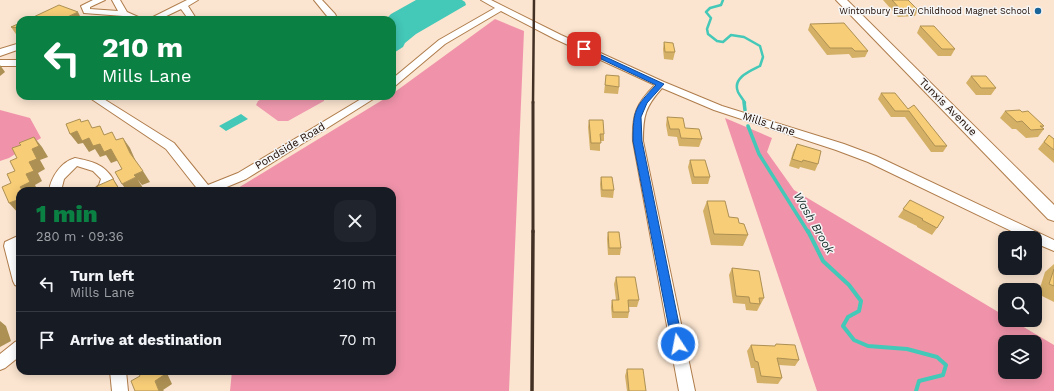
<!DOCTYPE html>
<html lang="en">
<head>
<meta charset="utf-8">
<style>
	:root { --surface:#171b24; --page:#20242c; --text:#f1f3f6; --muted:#9ea1a6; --line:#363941; --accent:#0b8043 }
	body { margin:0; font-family:"Work Sans",sans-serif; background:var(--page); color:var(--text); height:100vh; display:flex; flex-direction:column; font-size:15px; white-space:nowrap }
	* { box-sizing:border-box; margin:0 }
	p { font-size:13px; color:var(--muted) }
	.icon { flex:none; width:22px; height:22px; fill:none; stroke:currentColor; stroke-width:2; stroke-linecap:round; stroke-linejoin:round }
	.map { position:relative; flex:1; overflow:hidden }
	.sheet { position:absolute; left:16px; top:187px; width:380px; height:188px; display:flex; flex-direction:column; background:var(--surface); border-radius:12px; box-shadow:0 2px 10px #0003 }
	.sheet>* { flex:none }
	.banner { position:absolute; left:16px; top:16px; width:380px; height:84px; border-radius:12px; box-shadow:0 2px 10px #0003; background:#0b8043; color:#fff; overflow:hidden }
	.buttons { position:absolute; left:998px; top:231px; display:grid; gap:8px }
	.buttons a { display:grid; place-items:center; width:44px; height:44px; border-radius:8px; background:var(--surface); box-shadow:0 2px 10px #0003; font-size:20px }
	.pin { position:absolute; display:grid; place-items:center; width:34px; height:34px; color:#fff; margin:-17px; border-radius:8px; box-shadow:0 2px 6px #0006 }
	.me { position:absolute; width:44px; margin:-22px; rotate:349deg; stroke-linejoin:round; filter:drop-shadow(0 0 3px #0008) }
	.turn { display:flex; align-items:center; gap:14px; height:84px; padding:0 20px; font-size:18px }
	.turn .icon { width:52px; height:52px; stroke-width:2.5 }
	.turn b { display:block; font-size:28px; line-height:34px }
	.round { display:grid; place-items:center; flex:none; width:42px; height:42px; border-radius:12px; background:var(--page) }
	.summary { display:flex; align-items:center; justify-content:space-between; height:68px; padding:0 20px }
	h1 { font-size:24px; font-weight:800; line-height:30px; color:var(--accent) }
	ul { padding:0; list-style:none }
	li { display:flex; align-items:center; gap:12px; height:56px; padding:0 20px; border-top:1px solid var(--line) }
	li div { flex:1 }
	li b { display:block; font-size:15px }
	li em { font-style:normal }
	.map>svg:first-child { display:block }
</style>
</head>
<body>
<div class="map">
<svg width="1054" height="391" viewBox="0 0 1054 391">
	<rect width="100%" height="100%" fill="#fbe5d0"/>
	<path fill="#f09aaf" d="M267 96H325L324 101 288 121H278L256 105 258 101Z"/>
	<path fill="#f093aa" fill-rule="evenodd" d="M495 19 524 31 509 391H230L232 371H392V191H233L389 96H392V94Z
		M0 110 30 118 41 138 9 158 0 161Z
		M725 118 772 138 767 152 794 190 1005 316V320H1012L1054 345V391H817ZM1005 342H1035V372H1005Z"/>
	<path fill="#44c8b8" d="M416 0H462L465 2 466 5 416 34 405 43 403 47 392 54V20H385L391 14Z
		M241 114 248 119 226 131 219 126Z"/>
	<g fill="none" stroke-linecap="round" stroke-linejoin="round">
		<path stroke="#44c8b8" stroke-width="2.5" d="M723 0 721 5 710 8 706 12 711 18 707 29 708 34 717 41 723 42 731 35 744 37 760 46 763 57 760 66C750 71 732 78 738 92 740 96 743 99 745 103"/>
		<path stroke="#44c8b8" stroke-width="3.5" d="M744 102 745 110
			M748 126 759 154 808 232"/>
		<path stroke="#44c8b8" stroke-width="4" d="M808 231 823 261 849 285 861 301 859 311 848 317 843 326 854 340 868 346 907 349 937 357 946 365 943 375 919 381 916 391"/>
		<g stroke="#af7c4b" stroke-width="2">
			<path id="street" d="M93 0H105L90 7V9L118 11 112 0H120L127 12 145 20H133L123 16 84 13 81 6Z
				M187 0H198L188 6 197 20H189L181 9 158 20H147Z
				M314 0H322L335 14 336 16C333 21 328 20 323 20L327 16Z
				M481 0H491L561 35 664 82 722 106 844 144 876 156 1054 240V251L1035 243V238H1026L868 162 836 150 714 110 662 88C645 107 643 116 643 141L695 391H679L633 141C632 114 636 104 655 85L555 39 501 11 445 44 395 86 392 87V79L439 40 495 8Z
				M20 43V49L0 56V49Z
				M0 60H20V66H0Z
				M87 96H99L174 143 208 185 238 173 366 96H378L246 179 217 191H199L166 149Z
				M75 158C91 161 104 164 113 179L108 190 92 191 99 185 101 179 93 171 77 166 64 179 61 191H49C51 177 61 162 75 158Z
				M20 235V246L17 248 20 258V287L15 285 13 281 4 246 5 242Z
				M20 340V356L5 368 0 370V354L15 342Z
				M110 371H126L128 391H112Z"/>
		</g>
		<g stroke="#af7c4b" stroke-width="2">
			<path id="secondary" d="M836 0H847L1054 205V221L1048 219Z"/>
		</g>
		<use href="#street" fill="#fff" fill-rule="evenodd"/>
		<use href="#secondary" fill="#fff" fill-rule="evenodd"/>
		<path stroke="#433025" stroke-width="2.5" d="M533 103 534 0"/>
		<path stroke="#433025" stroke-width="3" d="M533 232V102"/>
		<path stroke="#433025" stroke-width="3.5" d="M532 391 533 231"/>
	</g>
	<path fill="#d4b066" d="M883 0H908L918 10 915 16 898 17Z
		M20 23V37H18L11 27Z
		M810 24 868 51 865 57 852 58 849 54 827 55 808 30Z
		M920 26 955 49 951 56H938L917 33Z
		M664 42 675 52 673 60 664 59 663 49Z
		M606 75 619 87 618 94 604 93Z
		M971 76 996 88 991 95H976L966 83Z
		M881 93 908 109 947 146 943 152H931L905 117H891L878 99Z
		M1005 111 1022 112 1044 126 1042 128 1044 129 1038 137 1026 138 1016 129H1012L1000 118Z
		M667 117 702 139 699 147 679 146 677 137 668 136 666 125Z
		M589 120 604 134V141H600V151L590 150 588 127Z
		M1049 135 1054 139V163L1038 149Z
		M797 144 818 164 815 171 800 167 799 169 789 166 793 152Z
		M690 160 710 177 708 184H692L688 167Z
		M601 177 614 190 613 198 601 197 600 184Z
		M910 200 937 228 932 235 917 227V226L898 217Z
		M707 201 729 217 748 235 743 246 711 245 703 211Z
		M608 232 621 248 620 255H608L607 239Z
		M1054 264V302L1038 294 1045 272Z
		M732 268 764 298 757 311 746 310 745 304 733 303 729 275Z
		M616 277 639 300 637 307H629V312L628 318H612L611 307 612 300H616L614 284Z
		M751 345 799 360 795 366 779 365 782 378 778 384 757 383 754 368H751L747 351Z
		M627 369 646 391H627L625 376Z"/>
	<path fill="#ad9053" d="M78 12 82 20H61Z
		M0 65 5 72 0 76Z
		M77 131 89 138 111 149 119 160 111 163 106 155 100 157 95 149 89 152 83 143 78 144 70 134Z
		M34 137 42 147 48 157 40 160 45 169 38 173 42 181 35 185 38 191H23L20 187 29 162Z
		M123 138 130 148 137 164 130 153Z
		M143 171 150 182 142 185 134 175Z
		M136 177 143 188 136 191H127L122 184Z
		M113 179 121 191H114Z
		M20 199V214H19L9 203Z
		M0 321 6 326 11 341 0 347Z
		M162 371H166L172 384 163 390 164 391H159L155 381Z"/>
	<path fill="#f7cd77" stroke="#ad9053" d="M892 0H908L918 10 902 11Z
		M59 5 78 12 61 20H27Z
		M20 23V28L11 27Z
		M844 23 868 51H855L852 48H830L810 24Z
		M920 26H934L955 49H942Z
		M664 42 673 43 675 52H665Z
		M606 75 619 76V87L605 85Z
		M971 76H986L996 88H981Z
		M881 93H895L908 109 914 105 947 146H935L909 111H895Z
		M1020 110 1022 112 1028 111 1044 126H1040L1044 129 1031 130 1022 121 1017 122 1005 111Z
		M667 117 683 118 685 128 699 129 702 139 681 138 679 129H670Z
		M80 119 81 122 88 120 92 128 100 126 104 135 112 132 116 140 123 138 130 153 143 171 134 175 136 177 122 184 115 172 122 169 111 149 104 152 100 144 93 146 89 138 82 141 77 131 70 134 66 124Z
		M589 120H603L604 134H600L601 143H591Z
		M1049 135 1054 139V150L1044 142Z
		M34 137 39 146 32 149 37 159 29 162 34 171 26 174 30 182 20 187 23 191H20V199L9 203 2 187 11 183 7 174 15 171 10 161 17 158 12 148 21 145 19 143Z
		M797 144 821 151 818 164 803 160 802 162 792 159Z
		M690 160H705L710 177H694Z
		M601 177H612L614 190H602Z
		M113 179 119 189 114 191H101L97 186Z
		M910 200 944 217 937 228 922 220 923 219 903 209Z
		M707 201H725L729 217 738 218 739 223 744 224 748 235 714 234Z
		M608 232H619L621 248H609Z
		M20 236V242L18 237Z
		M732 268 759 271 764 298H759L760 304 750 303 749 297 736 296Z
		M1054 269V286L1049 284Z
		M616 277H635L639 300H628L629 312H613L612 300H619Z
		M776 344 795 345 799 360 777 358 782 378 761 376 758 362 755 361 751 345 775 346Z
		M627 369H643L646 391H629Z
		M138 371H162L164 375 155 381 159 391H135L131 381 140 376Z"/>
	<path fill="#1a73e8" stroke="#114b97" d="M584 47 664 84 647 103 641 117 642 141 683 344 682 348 678 349 674 348 672 344 633 141C633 110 635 107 656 85L582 50 581 49Z"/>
	<circle fill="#196498" stroke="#f6f6f6" stroke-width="1.5" cx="1038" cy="11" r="4"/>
	<g text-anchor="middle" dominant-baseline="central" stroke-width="3" stroke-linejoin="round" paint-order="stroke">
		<g font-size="9" fill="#1b0900" stroke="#f6f6f6" text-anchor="end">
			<text x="1030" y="11">Wintonbury Early Childhood Magnet School</text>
		</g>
		<g font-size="11" fill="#1b0900" stroke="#f6f6f6">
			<text transform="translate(948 107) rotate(45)">Tunxis Avenue</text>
			<text transform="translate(769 124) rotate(18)">Mills Lane</text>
			<text transform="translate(290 146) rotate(-31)">Pondside Road</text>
		</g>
		<g font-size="12" font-style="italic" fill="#182e2b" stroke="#f6f6f6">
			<text transform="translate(814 223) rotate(60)">Wash Brook</text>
		</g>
	</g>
</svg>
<div class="buttons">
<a><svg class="icon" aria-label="sound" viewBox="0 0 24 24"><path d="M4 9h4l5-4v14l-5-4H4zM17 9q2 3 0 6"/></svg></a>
<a><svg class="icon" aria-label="search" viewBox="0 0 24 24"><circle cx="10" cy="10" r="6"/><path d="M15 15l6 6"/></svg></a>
<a><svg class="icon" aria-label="layers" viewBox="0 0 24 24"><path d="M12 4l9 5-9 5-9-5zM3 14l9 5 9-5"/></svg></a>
</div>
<div class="pin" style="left:584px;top:49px;background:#d93025"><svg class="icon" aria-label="arrive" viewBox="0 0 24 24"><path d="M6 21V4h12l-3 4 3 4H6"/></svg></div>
<svg class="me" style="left:678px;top:344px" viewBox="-20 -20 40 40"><circle r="17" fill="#1a73e8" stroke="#fff" stroke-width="3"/><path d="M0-11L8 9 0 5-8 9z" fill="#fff"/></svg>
<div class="banner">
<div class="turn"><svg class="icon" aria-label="left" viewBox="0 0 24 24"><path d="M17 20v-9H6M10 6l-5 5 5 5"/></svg><div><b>210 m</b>Mills Lane</div></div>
</div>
<section class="sheet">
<div class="summary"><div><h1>1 min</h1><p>280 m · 09:36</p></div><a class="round"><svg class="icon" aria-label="close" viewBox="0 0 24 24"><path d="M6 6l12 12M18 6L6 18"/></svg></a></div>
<ul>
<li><svg class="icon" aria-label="left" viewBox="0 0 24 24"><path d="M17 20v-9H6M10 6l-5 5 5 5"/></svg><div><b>Turn left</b><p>Mills Lane</p></div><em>210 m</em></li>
<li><svg class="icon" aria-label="arrive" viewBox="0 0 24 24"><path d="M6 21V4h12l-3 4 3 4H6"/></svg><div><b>Arrive at destination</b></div><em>70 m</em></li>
</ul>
</section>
</div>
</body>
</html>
